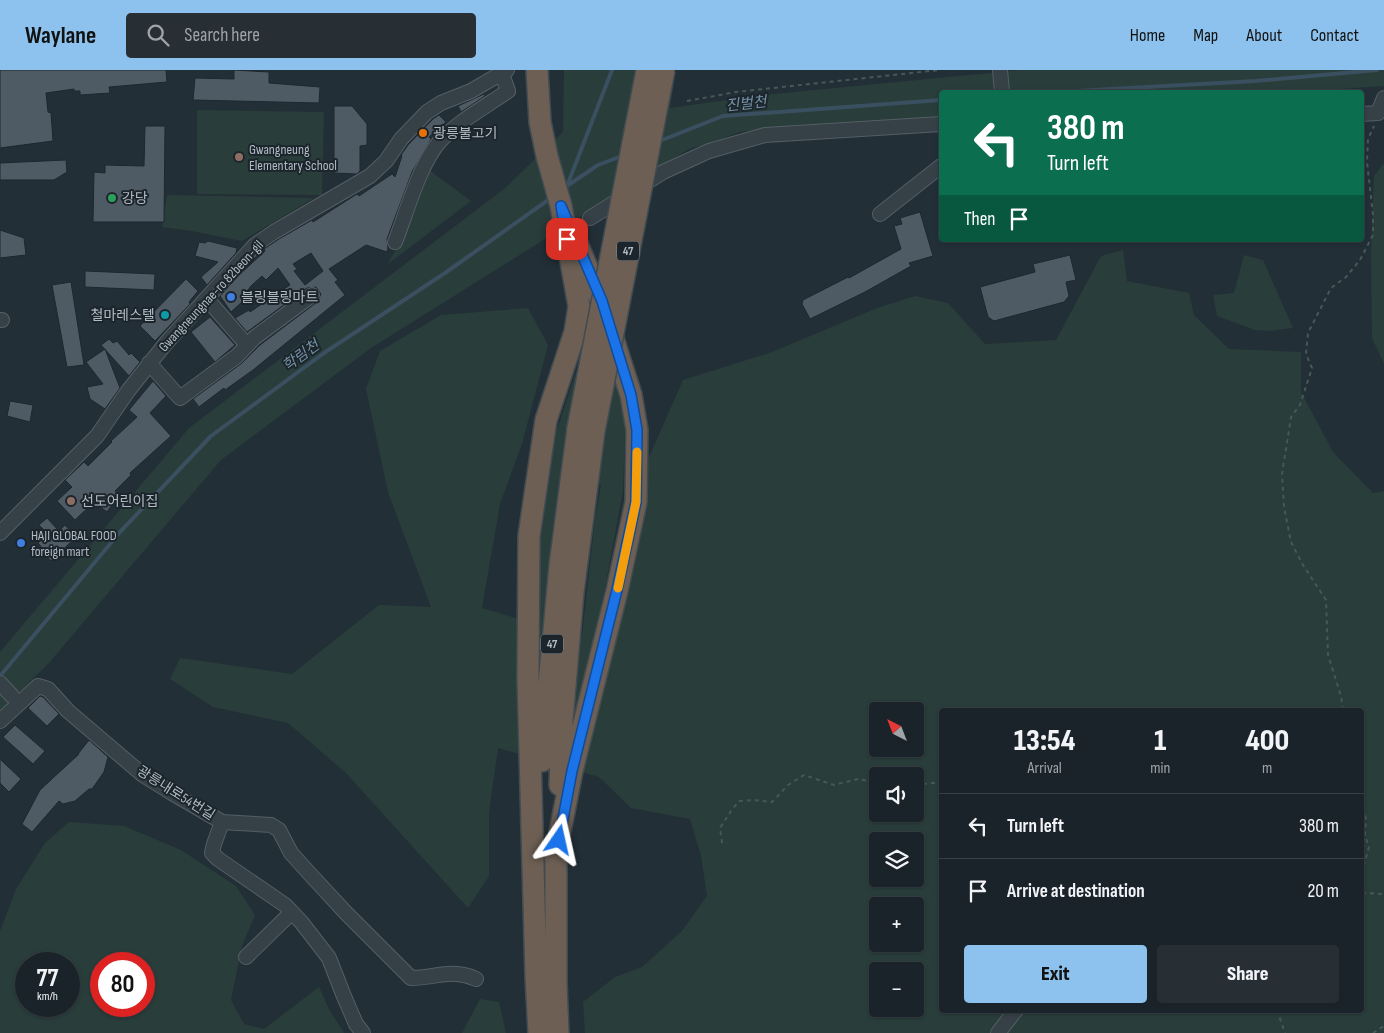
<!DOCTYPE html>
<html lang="en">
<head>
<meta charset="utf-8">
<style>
	:root { --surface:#1a2329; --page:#272f35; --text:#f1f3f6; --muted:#9fa4a8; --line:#384046; --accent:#8cc2ed }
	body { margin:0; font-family:"Sofia Sans Condensed","Noto Sans KR",sans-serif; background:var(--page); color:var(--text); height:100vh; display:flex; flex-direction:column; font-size:19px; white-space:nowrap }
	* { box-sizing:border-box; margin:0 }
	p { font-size:16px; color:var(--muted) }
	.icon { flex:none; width:28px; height:28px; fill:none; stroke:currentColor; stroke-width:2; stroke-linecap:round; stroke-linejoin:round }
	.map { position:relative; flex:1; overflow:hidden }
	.panel { position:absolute; left:939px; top:638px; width:425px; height:305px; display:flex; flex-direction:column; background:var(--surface); border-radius:5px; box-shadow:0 1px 4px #0004,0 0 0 1px var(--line) }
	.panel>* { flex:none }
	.hud { position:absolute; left:939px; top:20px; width:425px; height:152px; border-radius:5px; box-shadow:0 1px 4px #0004,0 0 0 1px var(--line); background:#0b6e4f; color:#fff; overflow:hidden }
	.needle { width:32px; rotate:318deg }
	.tools { position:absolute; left:869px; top:632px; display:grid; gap:10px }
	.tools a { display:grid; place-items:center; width:55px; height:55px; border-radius:5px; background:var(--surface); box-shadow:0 1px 4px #0004,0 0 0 1px var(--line); font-size:25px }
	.speed { position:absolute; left:15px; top:882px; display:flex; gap:10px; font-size:25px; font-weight:700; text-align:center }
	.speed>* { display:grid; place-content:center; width:65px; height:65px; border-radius:50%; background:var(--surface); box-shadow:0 1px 4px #0004,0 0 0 1px var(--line); line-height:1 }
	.speed small { font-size:12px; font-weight:400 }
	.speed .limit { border:8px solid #d22; background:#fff; color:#111 }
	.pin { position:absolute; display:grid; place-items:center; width:42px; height:42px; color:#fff; margin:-21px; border-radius:10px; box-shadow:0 2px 8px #0006 }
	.me { position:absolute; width:55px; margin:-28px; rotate:11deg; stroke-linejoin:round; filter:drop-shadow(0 0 4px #0008) }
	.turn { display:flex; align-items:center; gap:18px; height:105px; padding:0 25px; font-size:22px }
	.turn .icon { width:65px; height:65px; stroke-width:2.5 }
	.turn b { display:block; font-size:35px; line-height:42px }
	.then { display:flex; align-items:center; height:48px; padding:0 25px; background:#0003; gap:10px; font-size:19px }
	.eta { display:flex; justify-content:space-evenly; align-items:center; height:85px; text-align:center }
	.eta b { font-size:30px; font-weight:800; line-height:35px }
	.cta { display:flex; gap:10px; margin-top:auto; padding:10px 25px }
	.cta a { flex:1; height:58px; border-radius:5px; background:var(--accent); color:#111; font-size:20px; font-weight:800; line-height:58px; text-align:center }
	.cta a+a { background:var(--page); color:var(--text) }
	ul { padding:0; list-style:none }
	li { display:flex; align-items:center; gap:15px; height:65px; padding:0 25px; border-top:1px solid var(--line) }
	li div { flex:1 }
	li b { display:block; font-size:19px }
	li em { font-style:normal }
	header { display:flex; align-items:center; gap:30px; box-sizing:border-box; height:70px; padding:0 25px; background:var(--accent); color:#111 }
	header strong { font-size:24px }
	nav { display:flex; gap:28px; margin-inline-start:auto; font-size:18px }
	.search { width:350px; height:45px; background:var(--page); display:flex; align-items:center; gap:12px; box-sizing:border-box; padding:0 18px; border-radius:5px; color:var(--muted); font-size:19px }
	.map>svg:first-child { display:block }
</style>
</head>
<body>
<header>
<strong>Waylane</strong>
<div class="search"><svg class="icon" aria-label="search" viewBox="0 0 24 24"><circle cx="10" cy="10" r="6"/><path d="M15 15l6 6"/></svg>Search here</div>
<nav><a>Home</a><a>Map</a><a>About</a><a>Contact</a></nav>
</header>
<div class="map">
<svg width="1384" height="963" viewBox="0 0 1384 963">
	<rect width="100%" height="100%" fill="#232f37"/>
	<path fill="#293d3a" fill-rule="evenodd" d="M564 0H676L670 38 763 25 1020 0H1384V16L1297 22H941V47L790 56 740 62 710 73 689 79 371 278 221 390 48 594 0 640V582L189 358 504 119 563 62Z
		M197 40 324 42 322 125 197 124Z
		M1384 93V294L1372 268 1371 184 1374 106Z
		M429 100 471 131 388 194 403 166Z
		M167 125 314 128 242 171 192 161 162 157Z
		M1123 180 1127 211 1189 223 1194 245 1229 279 1301 282V322L1333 382 1373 423 1384 421V963H585L583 932 615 907 642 897 682 861 707 826 701 786 690 749 631 738 599 707 498 678 489 743V806L468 838 346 703 288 653 213 637 170 609 180 588 292 604 379 535 431 537 388 422 366 319 380 281 441 245 528 238 548 275 522 374 500 434 482 538 533 553 537 456 557 360 576 302 600 274 618 311 625 358 623 421 606 513 594 570 645 396 683 310 772 282 877 238 915 226 948 233 985 274 1056 270 1101 186ZM561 404 601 415 595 448 582 566 544 555 552 462ZM941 640H1361V940H941ZM878 641H915V679H878ZM878 706H915V744H878ZM878 771H915V809H878ZM878 836H915V874H878ZM878 901H915V939H878Z
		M1244 185 1263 190 1293 258 1269 261 1255 260 1217 246 1213 225 1234 223Z
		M69 752 124 756 181 780 236 816 255 845 242 876 231 930 244 954 264 959 319 917 329 939 344 963H0V861L16 819 45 773ZM26 894H69V936H26ZM101 894H144V936H101Z
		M480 929 499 932 506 963H462Z"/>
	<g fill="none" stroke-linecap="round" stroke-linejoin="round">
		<path stroke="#3a4f5f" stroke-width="4" d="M1058 22 1255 11 1377 0
			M657 72 723 46 941 30
			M567 116 598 95 622 86
			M563 119 567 116 612 0
			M0 606 120 462 211 366 324 283 445 203 551 128"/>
	</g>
	<path fill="#4e5b65" stroke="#1e272e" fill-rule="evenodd" d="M0 0H166L167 12 109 17 110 23 80 25V21H74V19L46 23 48 42 51 43 53 71 0 78Z
		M234 0 269 2V13L320 17 319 33 193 30 195 8 234 9Z
		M484 24 485 26 461 42 458 36Z
		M334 36H352L367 54V75L360 76V101L357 104 334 103Z
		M439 45 446 52 429 67 431 69 412 102 387 169 388 178 387 182 366 175 329 199 338 210 335 212 345 225 253 300 225 320 224 318 199 337 193 329 242 293 260 275 317 232 321 224 316 217 307 218 247 262 235 248 249 240 250 242 290 215 278 198 266 210 262 206 251 216 241 229 243 231 231 242 220 226 238 206 265 181 264 179 279 169 312 150 313 152 357 124 359 126 392 104 395 107 402 86 401 85 408 75 433 49ZM311 183 323 201 305 215 294 201 297 199 293 194Z
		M145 56H165L164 152H93L94 102 105 103V95L144 96Z
		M66 90 67 102 54 110H0V93Z
		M920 142 933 186 909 193 911 196 865 222 810 249 802 234 803 230 848 207 849 208 901 179 894 156 902 154 900 148Z
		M0 160 24 168 26 185 0 188Z
		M208 171 237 178 236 183 207 215 201 207 218 192 195 186 199 172 205 173Z
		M1070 185 1076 210 1066 212 1069 226 1064 232 994 251 988 247 980 217 1035 202 1033 194Z
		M85 201 155 204 154 220 85 217Z
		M186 209 198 221 189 232 190 234 155 271 140 256Z
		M71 212 84 295 67 297 52 215Z
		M210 247 235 275 215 292 191 262Z
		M109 269 113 273 117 271 129 285 131 283 140 292 129 306 101 275Z
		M105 279 120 318 105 339 90 329 87 317 103 314 86 292Z
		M153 311 166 326 150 343 171 366 130 403 131 405 115 421 120 424 107 442 94 432 75 450 57 431 72 417 65 410 84 392 88 396 112 372 111 371 137 347 129 340Z
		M10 331 33 335 30 352 7 346Z
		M47 448 59 461 65 455 76 467 51 491 42 481 43 479 38 473 48 464 39 455Z
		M40 626 43 627 59 644 47 656 28 638Z
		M15 655 45 681 33 694 3 667Z
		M89 670 108 687 104 702 92 719H89L75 731 63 734 59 731 32 762 22 754 40 720 79 684H78Z
		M0 689 21 709 9 722 0 713Z"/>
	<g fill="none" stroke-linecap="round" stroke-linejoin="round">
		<g stroke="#545e65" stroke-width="16">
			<path id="minor" d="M1000 0 1002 22
				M1361 44 1378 43 1384 28
				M880 144 941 96
				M590 148 663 102 709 81 765 65 941 54
				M395 172C407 142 419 95 440 71 459 51 485 37 508 21L502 4
				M207 229 247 275
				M0 250H2
				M149 293 180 328 237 286 254 268 312 225
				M0 463 97 366 128 321 166 273 255 175 274 162 370 106 386 91 401 69 427 42 441 33 471 21 507 0
				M0 613 12 626
				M0 651 38 616 48 619 68 641 143 705 172 723 222 752 271 755 279 760 291 783 309 803 346 843 411 908C437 908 450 898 476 909
				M222 752 214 774 212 783 218 789 285 835 302 853 329 888 343 924 356 954 363 963
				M246 887 292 842
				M998 963 1016 940"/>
		</g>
		<g stroke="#414b52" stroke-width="24">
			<path id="highway" d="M537 0 540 52 547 86 561 136 579 236 575 262 546 350 529 466 528 609 536 906 539 963
				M542 691 560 495 578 358
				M560 715 562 651 573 522 594 361
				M556 773V913L558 963
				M555 787 572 701 617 521 636 432 637 360 631 325 601 231 576 171"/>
		</g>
		<path stroke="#465958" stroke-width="2" stroke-dasharray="4 4" stroke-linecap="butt" d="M687 31 736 22 939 0
			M1343 640 1341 626 1328 585 1326 530 1303 495 1291 472 1284 437 1282 404 1291 347 1300 335 1312 298 1306 284 1308 263 1331 218 1346 207 1360 190 1373 165V145L1367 92 1368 69 1374 56
			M915 715 941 712
			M1361 730 1366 749 1365 766 1369 777 1364 795 1361 823
			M722 773 720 758 731 741 739 731 753 730 772 732 788 715 804 705 834 715 858 709 878 713
			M1362 823 1384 824
			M1277 940 1285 963
			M1373 963 1384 956"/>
		<use href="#minor" stroke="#364047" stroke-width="14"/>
		<use href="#highway" stroke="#6d5f54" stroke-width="21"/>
		<g stroke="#414b52" stroke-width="24" stroke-linecap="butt">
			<path id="highway-bridge" d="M578 358 647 0
				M594 361 664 0"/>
		</g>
		<use href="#highway-bridge" stroke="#6d5f54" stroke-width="21"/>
	</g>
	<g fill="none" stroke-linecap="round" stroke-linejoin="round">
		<g stroke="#114b97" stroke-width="12">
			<path id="route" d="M559 770 572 701 617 520 636 432 637 360 631 325 602 231 561 136 567 169"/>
		</g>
		<use href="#route" stroke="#1a73e8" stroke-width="9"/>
		<path stroke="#f59e0b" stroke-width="9" d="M618 518 636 432 637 382"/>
	</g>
	<circle fill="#e8710a" stroke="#1c252c" stroke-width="2" cx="423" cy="63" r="5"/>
	<g fill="#8d6e63" stroke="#1c252c" stroke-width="2">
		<circle cx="239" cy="87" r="5"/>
		<circle cx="71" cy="431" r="5"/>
	</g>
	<circle fill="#2e9e5b" stroke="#1c252c" stroke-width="2" cx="112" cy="128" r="5"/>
	<g fill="#3f7fe0" stroke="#1c252c" stroke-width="2">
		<circle cx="231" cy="227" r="5"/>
		<circle cx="21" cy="473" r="5"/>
	</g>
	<circle fill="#0f9aa8" stroke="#1c252c" stroke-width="2" cx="165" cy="245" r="5"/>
	<g text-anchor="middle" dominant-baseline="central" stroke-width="4" stroke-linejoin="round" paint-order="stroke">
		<g fill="#1c252c" stroke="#848e96" stroke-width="1">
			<rect x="617" y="171.5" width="22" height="19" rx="4"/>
			<rect x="541" y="564.5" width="22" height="19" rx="4"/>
		</g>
		<g font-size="12" font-weight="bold" fill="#b1bbc4">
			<text x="628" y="181">47</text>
			<text x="552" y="574">47</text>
		</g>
		<g font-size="14" fill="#b1bbc4" stroke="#1c252c" text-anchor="start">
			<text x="433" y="63">광릉불고기</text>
			<text x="249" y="79">Gwangneung<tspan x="249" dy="16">Elementary School</tspan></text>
			<text x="122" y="128">강당</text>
			<text x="241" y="227">블링블링마트</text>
			<text x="155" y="245" text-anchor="end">철마레스텔</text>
			<text x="81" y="431">선도어린이집</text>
			<text x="31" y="465">HAJI GLOBAL FOOD<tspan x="31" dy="16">foreign mart</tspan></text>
		</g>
		<g font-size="14" fill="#b1bbc4" stroke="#1c252c">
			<text transform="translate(211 226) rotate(-47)">Gwangneungnae-ro 82beon-gil</text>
			<text transform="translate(176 723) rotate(32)">광릉내로54번길</text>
		</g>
		<g font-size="15" font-style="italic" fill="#7491a5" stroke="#1c252c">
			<text transform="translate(746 34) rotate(-6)">진벌천</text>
			<text transform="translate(301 286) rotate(-36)">학림천</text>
		</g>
	</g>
</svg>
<div class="tools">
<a><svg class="needle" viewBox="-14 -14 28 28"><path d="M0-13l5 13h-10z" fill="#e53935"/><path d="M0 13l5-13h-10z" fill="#9fa4a8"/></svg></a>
<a><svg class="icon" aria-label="sound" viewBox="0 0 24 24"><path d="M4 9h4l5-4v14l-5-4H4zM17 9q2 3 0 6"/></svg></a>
<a><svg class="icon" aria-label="layers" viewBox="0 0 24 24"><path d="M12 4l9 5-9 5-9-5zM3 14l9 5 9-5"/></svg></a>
<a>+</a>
<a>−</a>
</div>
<div class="speed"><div>77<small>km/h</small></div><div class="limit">80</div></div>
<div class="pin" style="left:567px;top:169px;background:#d93025"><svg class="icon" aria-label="arrive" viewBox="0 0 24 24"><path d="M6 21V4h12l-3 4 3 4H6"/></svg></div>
<svg class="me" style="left:559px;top:770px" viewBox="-20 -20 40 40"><path d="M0-17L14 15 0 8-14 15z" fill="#1a73e8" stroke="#fff" stroke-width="4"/></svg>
<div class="hud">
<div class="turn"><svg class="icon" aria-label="left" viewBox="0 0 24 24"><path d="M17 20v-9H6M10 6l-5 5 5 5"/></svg><div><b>380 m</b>Turn left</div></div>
<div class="then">Then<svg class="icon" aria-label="arrive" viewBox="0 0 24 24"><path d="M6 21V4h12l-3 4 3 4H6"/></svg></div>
</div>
<section class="panel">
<div class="eta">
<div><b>13:54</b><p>Arrival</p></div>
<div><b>1</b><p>min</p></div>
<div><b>400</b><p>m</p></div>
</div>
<ul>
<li><svg class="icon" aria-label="left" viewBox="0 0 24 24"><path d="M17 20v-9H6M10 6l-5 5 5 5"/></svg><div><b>Turn left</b></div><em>380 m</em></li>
<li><svg class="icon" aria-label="arrive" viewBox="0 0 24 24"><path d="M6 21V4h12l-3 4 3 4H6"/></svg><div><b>Arrive at destination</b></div><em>20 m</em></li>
</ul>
<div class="cta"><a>Exit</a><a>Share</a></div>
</section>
</div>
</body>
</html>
